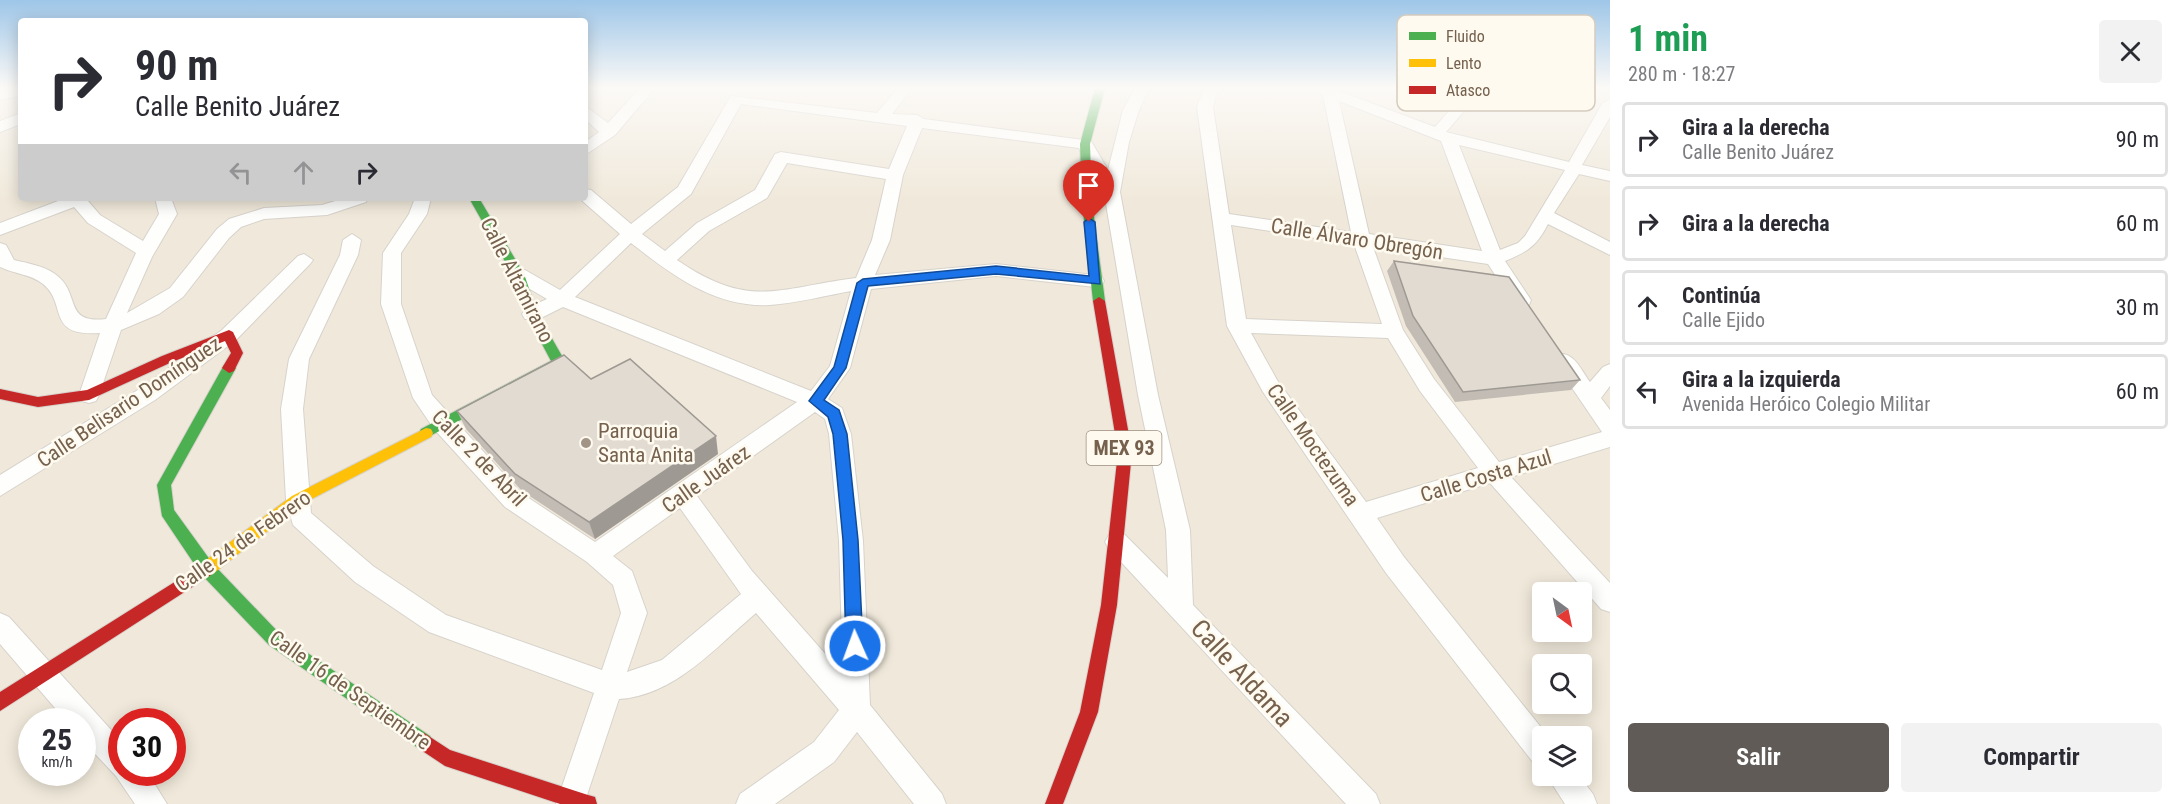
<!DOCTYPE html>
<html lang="es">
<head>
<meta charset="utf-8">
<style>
	:root { --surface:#fff; --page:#f2f2f3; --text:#2b2b33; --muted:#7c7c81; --line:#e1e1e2; --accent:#615b58 }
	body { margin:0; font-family:"Roboto Condensed",sans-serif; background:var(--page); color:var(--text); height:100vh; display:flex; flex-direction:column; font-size:22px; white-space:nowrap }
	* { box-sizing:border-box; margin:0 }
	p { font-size:20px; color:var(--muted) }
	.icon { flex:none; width:33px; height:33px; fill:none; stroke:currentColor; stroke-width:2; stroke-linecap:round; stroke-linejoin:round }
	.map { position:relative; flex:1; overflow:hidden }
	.sheet { display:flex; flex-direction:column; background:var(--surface); width:570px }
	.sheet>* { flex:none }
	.hud { position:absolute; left:18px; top:18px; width:570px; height:183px; border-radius:6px; box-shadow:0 3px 15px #0003; background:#fff; color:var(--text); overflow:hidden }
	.needle { width:39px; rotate:147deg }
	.controls { position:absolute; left:1532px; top:582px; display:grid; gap:12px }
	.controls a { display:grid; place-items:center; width:60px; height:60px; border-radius:6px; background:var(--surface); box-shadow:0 3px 15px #0003; font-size:30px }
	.speed { position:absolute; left:18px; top:708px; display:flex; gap:12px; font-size:30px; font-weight:700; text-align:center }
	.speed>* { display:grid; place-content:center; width:78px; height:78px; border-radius:50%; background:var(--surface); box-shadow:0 3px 15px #0003; line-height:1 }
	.speed small { font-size:15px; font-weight:400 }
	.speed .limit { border:9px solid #d22; background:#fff; color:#111 }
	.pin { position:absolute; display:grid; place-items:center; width:51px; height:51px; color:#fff; margin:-62px -26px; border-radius:50% 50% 50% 0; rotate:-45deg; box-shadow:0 0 6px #0007 }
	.pin .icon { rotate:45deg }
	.me { position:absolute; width:66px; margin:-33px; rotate:358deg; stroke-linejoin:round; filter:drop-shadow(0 0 4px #0008) }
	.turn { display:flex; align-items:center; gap:21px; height:126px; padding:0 18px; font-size:27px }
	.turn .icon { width:78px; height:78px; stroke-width:2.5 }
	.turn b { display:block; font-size:42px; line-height:51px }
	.lanes { display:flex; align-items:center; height:57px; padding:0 18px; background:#0003; justify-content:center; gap:30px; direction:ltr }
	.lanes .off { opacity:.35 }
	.round { display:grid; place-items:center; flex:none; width:63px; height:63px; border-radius:6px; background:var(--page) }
	.overview { display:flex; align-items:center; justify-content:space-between; height:102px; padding:0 18px }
	h1 { font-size:36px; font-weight:700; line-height:45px; color:#1e9e55 }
	.action { display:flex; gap:12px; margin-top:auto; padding:12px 18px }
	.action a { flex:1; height:69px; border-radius:6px; background:var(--accent); color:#fff; font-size:24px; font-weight:700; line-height:69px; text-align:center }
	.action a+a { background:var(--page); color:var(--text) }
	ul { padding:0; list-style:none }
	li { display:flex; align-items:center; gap:18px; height:75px; margin:0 12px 9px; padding:0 6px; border:3px solid var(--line); border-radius:6px }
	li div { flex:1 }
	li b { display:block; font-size:22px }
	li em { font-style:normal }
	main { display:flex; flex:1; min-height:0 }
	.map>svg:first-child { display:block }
</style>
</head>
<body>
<main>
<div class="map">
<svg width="1610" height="804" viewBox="0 0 1610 804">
	<rect width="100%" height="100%" fill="#f8f5ed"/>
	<path fill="#f0e9db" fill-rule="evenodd" d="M0 88H21V198H585V88H1610V804H0ZM1542 592H1581V632H1542ZM1542 664H1581V704H1542ZM32 722H82V772H32ZM122 722H172V772H122ZM1542 736H1581V776H1542Z"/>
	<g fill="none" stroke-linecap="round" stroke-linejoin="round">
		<g stroke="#d7d2cb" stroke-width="2">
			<path id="street" d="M13 88H21V95L0 100V91Z
				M640 88H655L615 135 585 155V142L599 132 585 119V106L608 123Z
				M898 88H912L892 114 917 115 924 119 1091 141 1108 170 1123 110 1135 88H1149L1139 110 1129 142 1120 192 1158 395 1190 530 1193 605 1376 794 1380 804H1346L1109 549 1105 542 1109 535 1117 532 1125 535 1168 578 1166 530 1138 395 1104 192 1079 148 922 128 903 175 890 240 875 275 996 264 1095 275 1102 277 1104 281 1102 285 1095 287 996 276 871 289 850 368 828 399 842 408 851 434 863 541 870 705 942 794 946 804H914L857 732 834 762 775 804H736L740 794 814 742 839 710 756 613C716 647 674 696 619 699L584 804H556L594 693 429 632 355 582 293 525 286 500 281 409 289 359 340 255 343 240 352 234 361 240 358 255 309 359 303 409 311 513 373 566 446 615 602 670 621 613 613 585 587 562 505 507 434 429 413 398 381 304 383 253 409 214 415 198H431L427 214 401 253V304L432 395 521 493 595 542 797 402 563 307 539 319H525L522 314 525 309 547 299 511 278 509 274 511 270H525L560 290 620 234 579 198H585V189L591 190 631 224 678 187 731 96 877 113ZM741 104 907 126 889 169 781 152 775 154 755 190 697 223 665 251 642 234 691 194ZM787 163 886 179 872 240 856 278C777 288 750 310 677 260L709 231 767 198ZM631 243C672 275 715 308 770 305 797 303 824 296 851 291L830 366 811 391 575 297ZM815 412 825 419 829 434 839 541 843 674 752 571 697 496ZM680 508 741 594 662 660 627 672 647 613 632 571 613 556Z
				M1204 88H1218L1213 107 1229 214 1351 232 1323 95 1316 92 1315 88H1331L1435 127 1469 88H1484L1446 132 1569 162 1602 104 1610 99V117L1582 165 1610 171V181L1579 174 1554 213 1610 242V255L1548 224C1537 246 1527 252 1505 261L1531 300 1529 305H1515L1488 264 1373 247 1403 330 1434 379 1499 462 1602 432 1553 360 1556 355C1573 349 1581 370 1590 382L1603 367 1610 364V386L1601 398 1610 410V447L1511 477 1610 583V612L1601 609 1490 483 1377 518 1404 557 1548 736H1542V765L1532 761 1386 573 1263 392 1227 326 1197 107ZM1339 101 1441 141 1482 251 1369 234ZM1459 145 1565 170 1525 236 1518 243 1500 250ZM1231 225 1354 244 1382 324 1246 319ZM1251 333 1388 338 1420 391 1478 468 1366 502 1277 380Z
				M21 113V124L0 132V121Z
				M66 198H90L88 201 100 215 143 241 159 214 155 198H171L177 214 152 257 127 313 170 288 217 229 229 219 264 208 322 205 345 198H368L366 202 327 215 264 219 241 227 229 238 183 297 159 314 121 330 99 395 96 401 89 403 82 401 79 395 100 333C45 337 68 304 43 284 31 274 14 274 0 267V243L6 245 14 260C27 263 44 266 55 274 82 293 62 324 106 319L136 253 88 223 74 207 0 235V223Z
				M304 254 313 260 310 264 236 340 155 400 0 496V475L141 388 222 330 298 256Z
				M0 613 9 617 122 742V772H147L167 804H135L116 776 82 740V722H67L0 644Z
				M1547 776H1579L1593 794 1597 804H1565Z"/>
		</g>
		<g stroke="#d7d2cb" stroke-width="2">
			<path id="fast" d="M1095 88H1105L1090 144 1092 202 1105 301 1099 305 1093 301 1082 202 1080 144Z
				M469 198H479L524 274 538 314 566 363 564 366 426 438 421 437 419 433 421 429 551 361 526 314 512 274Z
				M229 363 236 368 171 485 174 510 213 564 281 635 430 736 433 742 430 748 424 751 418 748 269 645 201 574 162 516 157 485 224 365Z"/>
		</g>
		<g stroke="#d7d2cb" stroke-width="2">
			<path id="slow" d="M426 428 431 429 433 433 431 437 302 504 214 573 208 575 202 573 200 568 202 563 292 496Z"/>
		</g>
		<g stroke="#d7d2cb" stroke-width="2">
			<path id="jam" d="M1099 297 1105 301 1132 452 1117 605 1098 712 1063 804H1045L1080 712 1101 605 1118 452 1093 301Z
				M229 330 233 332 243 353 234 371 229 373 222 368 231 353 225 341 172 362 89 400 38 407 0 399V389L38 397 87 390 162 356Z
				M208 561 214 563 216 568 214 573 0 711V692Z
				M424 733 450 750 588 795 595 797 597 804H560L445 766 418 748 415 742 418 736Z"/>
		</g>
		<use href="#street" fill="#fefefc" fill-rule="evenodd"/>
		<use href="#fast" fill="#4caf50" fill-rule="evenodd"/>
		<use href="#slow" fill="#ffc107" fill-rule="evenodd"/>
		<use href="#jam" fill="#c62828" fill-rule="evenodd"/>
	</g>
	<path fill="#c2bcb5" d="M1394 261 1580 380 1571 390 1455 402 1406 326 1387 271Z
		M591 379 718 454 595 539 522 491 466 429 457 411Z"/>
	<path fill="#9e9993" d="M716 436 718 454 595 539 589 522Z"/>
	<path fill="#e2dbd2" stroke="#9e9993" stroke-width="1.5" d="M1394 261 1509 277 1580 380 1463 392 1413 316Z
		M564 355 591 379 630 359 716 436 589 522 515 474 457 411Z"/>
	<linearGradient id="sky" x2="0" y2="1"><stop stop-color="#9ec6e8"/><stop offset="0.44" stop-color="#fcfaf7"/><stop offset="1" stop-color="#fcfaf7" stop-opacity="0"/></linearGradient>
	<rect width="1610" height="200" fill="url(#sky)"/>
	<path fill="#1a73e8" stroke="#114b97" stroke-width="1.5" d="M1089 218 1095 222 1100 284 996 274 868 286 846 368 824 400 839 410 847 434 858 540 863 646 860 652 855 654 849 652 846 646 843 540 833 434 828 417 809 401 834 367 857 283 863 279 996 266 1089 276 1084 222Z"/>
	<circle fill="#a39585" stroke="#fefaef" stroke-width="2" cx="586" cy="443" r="6"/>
	<g text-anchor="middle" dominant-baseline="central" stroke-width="5" stroke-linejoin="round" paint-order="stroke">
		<rect fill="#fefaef" stroke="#9e8f7e" stroke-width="1.5" x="1086.5" y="431" width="75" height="34" rx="4.5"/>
		<g font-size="20" font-weight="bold" fill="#75614d">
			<text x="1124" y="448">MEX 93</text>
		</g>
		<g font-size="21" fill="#75614d" stroke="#fefaef">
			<text transform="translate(1357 239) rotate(9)">Calle Álvaro Obregón</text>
			<text transform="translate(517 280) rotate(63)">Calle Altamirano</text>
			<text transform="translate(129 402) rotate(-34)">Calle Belisario Domínguez</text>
			<text transform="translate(1313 445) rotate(55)">Calle Moctezuma</text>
			<text transform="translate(479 458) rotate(46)">Calle 2 de Abril</text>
			<text transform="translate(1486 476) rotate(-17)">Calle Costa Azul</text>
			<text transform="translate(706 479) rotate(-35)">Calle Juárez</text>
			<text transform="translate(243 541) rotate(-35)">Calle 24 de Febrero</text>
			<text transform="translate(350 690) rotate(35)">Calle 16 de Septiembre</text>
		</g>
		<g font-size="21" fill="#75614d" stroke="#fefaef" text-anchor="start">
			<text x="598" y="431">Parroquia<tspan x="598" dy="24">Santa Anita</tspan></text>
		</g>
		<g font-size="26" fill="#75614d" stroke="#fefaef">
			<text transform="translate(1242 673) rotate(47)">Calle Aldama</text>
		</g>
	</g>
	<rect x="1397" y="15" width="198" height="96" rx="9" fill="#fefaef" stroke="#d5ccbe" stroke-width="1.5"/>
	<rect x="1409" y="32" width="27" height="8" fill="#4caf50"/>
	<rect x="1409" y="59" width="27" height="8" fill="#ffc107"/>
	<rect x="1409" y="86" width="27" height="8" fill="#c62828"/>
	<g font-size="16" fill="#75614d">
		<text x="1446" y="42">Fluido</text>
		<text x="1446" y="69">Lento</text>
		<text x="1446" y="96">Atasco</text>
	</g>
</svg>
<div class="controls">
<a><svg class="needle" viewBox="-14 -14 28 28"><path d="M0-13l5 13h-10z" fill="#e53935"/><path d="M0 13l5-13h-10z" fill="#7c7c81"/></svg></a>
<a><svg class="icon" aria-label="search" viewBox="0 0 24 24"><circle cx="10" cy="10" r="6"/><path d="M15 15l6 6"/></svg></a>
<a><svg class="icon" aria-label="layers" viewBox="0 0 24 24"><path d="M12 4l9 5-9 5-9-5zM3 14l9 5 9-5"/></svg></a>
</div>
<div class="speed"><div>25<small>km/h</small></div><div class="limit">30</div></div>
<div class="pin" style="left:1089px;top:222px;background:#d93025"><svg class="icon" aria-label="arrive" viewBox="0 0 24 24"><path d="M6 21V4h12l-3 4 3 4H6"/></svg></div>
<svg class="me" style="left:855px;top:646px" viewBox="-20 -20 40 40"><circle r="17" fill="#1a73e8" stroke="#fff" stroke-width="3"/><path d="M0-11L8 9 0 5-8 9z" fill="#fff"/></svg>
<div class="hud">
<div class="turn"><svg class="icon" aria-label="right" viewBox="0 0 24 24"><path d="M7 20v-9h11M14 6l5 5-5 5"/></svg><div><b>90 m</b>Calle Benito Juárez</div></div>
<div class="lanes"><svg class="icon off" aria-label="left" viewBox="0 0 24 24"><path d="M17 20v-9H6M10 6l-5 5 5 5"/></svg><svg class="icon off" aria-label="ahead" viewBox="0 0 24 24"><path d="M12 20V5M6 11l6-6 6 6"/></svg><svg class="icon" aria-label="right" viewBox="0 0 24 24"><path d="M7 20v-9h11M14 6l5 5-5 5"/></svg></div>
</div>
</div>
<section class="sheet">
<div class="overview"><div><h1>1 min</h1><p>280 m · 18:27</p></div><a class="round"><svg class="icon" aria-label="close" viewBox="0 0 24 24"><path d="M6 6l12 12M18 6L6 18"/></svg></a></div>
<ul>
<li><svg class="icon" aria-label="right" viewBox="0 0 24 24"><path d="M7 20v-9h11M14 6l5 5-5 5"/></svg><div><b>Gira a la derecha</b><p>Calle Benito Juárez</p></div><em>90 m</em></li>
<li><svg class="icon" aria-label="right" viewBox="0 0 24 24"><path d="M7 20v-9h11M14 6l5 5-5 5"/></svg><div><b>Gira a la derecha</b></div><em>60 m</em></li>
<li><svg class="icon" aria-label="ahead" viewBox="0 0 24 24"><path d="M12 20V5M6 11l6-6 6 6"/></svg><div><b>Continúa</b><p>Calle Ejido</p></div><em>30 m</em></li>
<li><svg class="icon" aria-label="left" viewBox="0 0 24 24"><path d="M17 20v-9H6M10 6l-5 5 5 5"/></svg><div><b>Gira a la izquierda</b><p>Avenida Heróico Colegio Militar</p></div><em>60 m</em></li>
</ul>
<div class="action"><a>Salir</a><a>Compartir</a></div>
</section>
</main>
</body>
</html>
